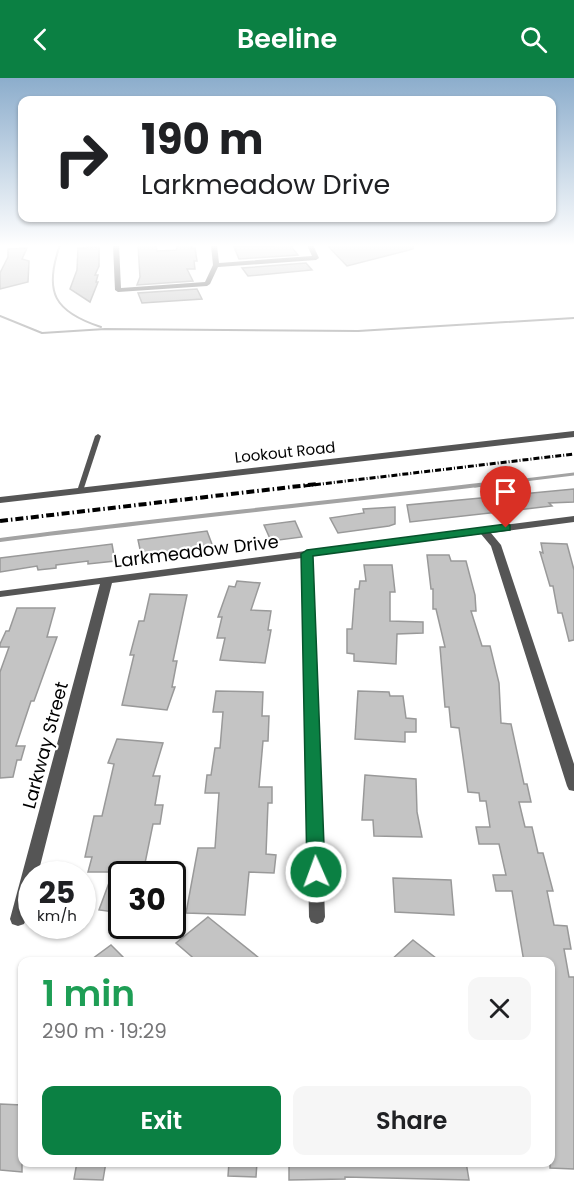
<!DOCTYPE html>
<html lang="en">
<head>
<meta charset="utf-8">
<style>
	:root { --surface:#fff; --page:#f6f6f6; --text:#202124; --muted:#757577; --accent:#0b8043 }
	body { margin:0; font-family:Poppins,sans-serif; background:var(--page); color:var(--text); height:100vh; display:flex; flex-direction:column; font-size:22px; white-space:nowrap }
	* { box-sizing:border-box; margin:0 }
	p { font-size:20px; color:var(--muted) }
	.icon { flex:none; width:33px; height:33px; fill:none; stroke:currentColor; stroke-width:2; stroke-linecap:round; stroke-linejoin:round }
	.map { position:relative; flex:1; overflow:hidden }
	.panel { position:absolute; left:18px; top:879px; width:537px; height:210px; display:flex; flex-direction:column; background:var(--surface); border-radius:12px; box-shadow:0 2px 4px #0004 }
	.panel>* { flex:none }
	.guide { position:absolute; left:18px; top:18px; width:538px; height:126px; border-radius:12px; box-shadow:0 2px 4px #0004; background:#fff; color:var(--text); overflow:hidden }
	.speed { position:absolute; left:18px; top:783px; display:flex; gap:12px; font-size:30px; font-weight:700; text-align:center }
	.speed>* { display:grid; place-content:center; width:78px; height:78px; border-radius:50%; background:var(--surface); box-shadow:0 2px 4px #0004; line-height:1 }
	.speed small { font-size:15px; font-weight:400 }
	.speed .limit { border:3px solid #111; border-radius:9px; background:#fff; color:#111 }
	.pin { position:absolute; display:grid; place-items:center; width:51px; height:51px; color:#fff; margin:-62px -26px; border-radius:50% 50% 50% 0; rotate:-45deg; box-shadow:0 0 6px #0007 }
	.pin .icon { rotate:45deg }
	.me { position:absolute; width:66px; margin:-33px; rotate:358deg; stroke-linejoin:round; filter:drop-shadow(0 0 4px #0008) }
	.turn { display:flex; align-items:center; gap:21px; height:126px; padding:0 24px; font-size:27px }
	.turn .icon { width:78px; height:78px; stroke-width:2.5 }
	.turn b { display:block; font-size:42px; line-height:51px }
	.round { display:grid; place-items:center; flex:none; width:63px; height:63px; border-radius:12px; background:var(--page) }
	.overview { display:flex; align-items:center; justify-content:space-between; height:102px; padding:0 24px }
	h1 { font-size:36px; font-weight:600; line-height:45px; color:#1e9e55 }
	.button { display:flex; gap:12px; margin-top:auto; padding:12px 24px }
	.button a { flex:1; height:69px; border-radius:12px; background:var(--accent); color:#fff; font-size:24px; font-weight:600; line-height:69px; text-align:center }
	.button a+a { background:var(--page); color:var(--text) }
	header { display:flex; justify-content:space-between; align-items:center; height:78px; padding:0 24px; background:var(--accent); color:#fff; font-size:27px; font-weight:600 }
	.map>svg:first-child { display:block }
</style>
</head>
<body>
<header><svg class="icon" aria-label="back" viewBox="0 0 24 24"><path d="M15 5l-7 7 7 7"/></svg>Beeline<svg class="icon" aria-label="search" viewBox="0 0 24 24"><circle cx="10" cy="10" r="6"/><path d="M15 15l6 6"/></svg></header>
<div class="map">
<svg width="574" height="1108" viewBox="0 0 574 1108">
	<rect width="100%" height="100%" fill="#fff"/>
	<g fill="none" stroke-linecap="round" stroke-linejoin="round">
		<path stroke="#a3a3a3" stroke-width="2" d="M60 167C43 215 55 234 101 249
			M0 238 42 255 105 251 358 253 574 240"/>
		<path stroke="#a3a3a3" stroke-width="3" d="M475 408 574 396"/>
		<path stroke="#a3a3a3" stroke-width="4" d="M0 462C162 441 325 425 488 406"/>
	</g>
	<path fill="#c4c4c4" stroke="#999" stroke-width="1.5" d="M138 167H156L157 173 176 172 178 167H192L191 170H195L197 183H194L195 191H187L193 203 137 207 140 199Z
		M290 167 298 177 239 181 234 169Z
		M327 167H413V171L347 188Z
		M99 169V188L95 197H98L96 204H98L90 224 70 211 77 192 78 170Z
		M27 170 22 181 29 183 28 204 0 211V195L8 179V171Z
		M306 185 312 192 248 198 242 190Z
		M197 211 202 221 142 225 138 215Z
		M574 411V424L549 425 552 428 410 444 407 427Z
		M395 429V446L389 448 338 455 330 440 364 435 363 431Z
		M295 443 302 459 271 463 264 447Z
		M207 453 213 469 160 477 159 474 141 476 138 462Z
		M541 465 567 466 574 492V562L569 563 562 535H558L553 508H550L540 474 543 475Z
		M112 466 115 483 88 486V483L56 487V490L38 492 37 488 0 494V480Z
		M427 477H449L451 483H466L475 517 476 533H471L482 568H490L499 605 501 645 511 646 524 706H527L531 724H519L525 749H532L538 775H543L553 813H547L554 847 567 848 571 871H564L569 899H574V1091L550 1090V884H524L512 813H496L493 797H506L499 766H479L476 749H490L486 723H480L479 715 468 714 459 650 451 649 449 629H445L440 569H445L436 531H433V511H431Z
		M364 487H392L395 514H390V543L423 544V555L397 556 396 586 354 583V576L347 575V551H352L355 511H359L360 503H366Z
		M237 503 260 505 251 532 271 533 268 552H271L265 585 220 582 225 560H217L222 539H218L229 508 235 509Z
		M150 516 187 517 173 583H177L172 609H175L167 632 122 627 134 577H130L139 543H144Z
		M17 530H55L47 559H57L34 623H31L16 668H25L21 682H17L13 699 0 700V594L9 569H0V566L6 553H9Z
		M216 613 263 614 262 638H269L268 663H263L259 709H272V725H268L266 776 276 777 274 795 249 794 245 837 186 835 198 770H215L219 715H205L207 697H211L215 670H220L223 634H213Z
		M358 613 389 614 390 618H403L406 640 416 641V654H405V664L355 661Z
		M117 661 163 665 153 698H160L155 727H163L160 746H153L143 795 122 794V835L99 832 113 794H88L92 779H85L94 738H102L114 686 108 685Z
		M365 697 416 701 417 734 422 759 374 758 373 742H362Z
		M393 800 451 802 454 837 395 834Z
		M208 839 264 884H198L176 865Z
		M413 862 441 884H389Z
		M111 867 128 884H88Z
		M0 1026 22 1027V1094L0 1092Z
		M77 1084H106L103 1102 74 1101Z
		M229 1084H257L256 1099 228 1098Z
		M289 1084H466L469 1102 345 1099V1101L289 1102Z"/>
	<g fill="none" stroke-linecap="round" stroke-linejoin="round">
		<path fill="#555" fill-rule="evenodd" d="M98 356 101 358 83 413 80 415 78 414 77 413 95 358Z"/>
		<path fill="#555" fill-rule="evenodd" d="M113 167H119L121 210 205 204 213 187 211 167H217L219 185 312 178 307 167H313L319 180 316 182 218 189 210 206 207 208 118 214 115 212Z
			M574 438V444L491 455 501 467 574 686V713L569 712 567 708 491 468 481 456 312 478 325 839 323 844 317 846 311 844 309 839 302 480 112 505 38 796H32C32 813 32 830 24 846L18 848 12 846 10 841 100 506 0 519V513Z"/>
		<path fill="#555" fill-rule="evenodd" d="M574 353V359L0 425V419Z"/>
		<path stroke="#000" stroke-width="3" stroke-dasharray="6 2 1 2" stroke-linecap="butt" d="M304 408 574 376"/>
		<path stroke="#000" stroke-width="4" stroke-dasharray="8 3 1.5 3" stroke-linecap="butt" d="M0 443 317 406"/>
	</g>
	<linearGradient id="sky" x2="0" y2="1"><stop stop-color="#8cadcc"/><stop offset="0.52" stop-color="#fff"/><stop offset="1" stop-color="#fff" stop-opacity="0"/></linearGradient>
	<rect width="574" height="322" fill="url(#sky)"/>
	<path fill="#0b8043" stroke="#07532c" stroke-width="1.5" d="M506 446 510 447V452L313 478 325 794 322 798 316 801 309 798 307 794 301 476 307 472Z"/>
	<g text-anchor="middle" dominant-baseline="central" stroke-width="4.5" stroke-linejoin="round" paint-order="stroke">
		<g font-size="15" fill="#000" stroke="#fff">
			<text transform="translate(285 374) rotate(-6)">Lookout Road</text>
		</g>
		<g font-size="18" fill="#000" stroke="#fff">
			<text transform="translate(196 473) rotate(-7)">Larkmeadow Drive</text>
			<text transform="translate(45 667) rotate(-75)">Larkway Street</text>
		</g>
	</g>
</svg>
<div class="speed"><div>25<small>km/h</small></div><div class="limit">30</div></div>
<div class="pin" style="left:506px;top:450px;background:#d93025"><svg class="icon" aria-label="arrive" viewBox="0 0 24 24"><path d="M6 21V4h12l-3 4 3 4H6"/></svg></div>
<svg class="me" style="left:316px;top:794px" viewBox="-20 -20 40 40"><circle r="17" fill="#0b8043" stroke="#fff" stroke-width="3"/><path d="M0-11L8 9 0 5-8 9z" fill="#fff"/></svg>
<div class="guide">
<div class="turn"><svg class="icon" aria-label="right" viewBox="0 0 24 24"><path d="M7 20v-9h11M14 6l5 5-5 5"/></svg><div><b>190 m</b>Larkmeadow Drive</div></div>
</div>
<section class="panel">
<div class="overview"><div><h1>1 min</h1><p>290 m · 19:29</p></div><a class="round"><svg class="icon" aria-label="close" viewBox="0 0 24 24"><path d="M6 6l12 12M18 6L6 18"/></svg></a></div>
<div class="button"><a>Exit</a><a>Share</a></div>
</section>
</div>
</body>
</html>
